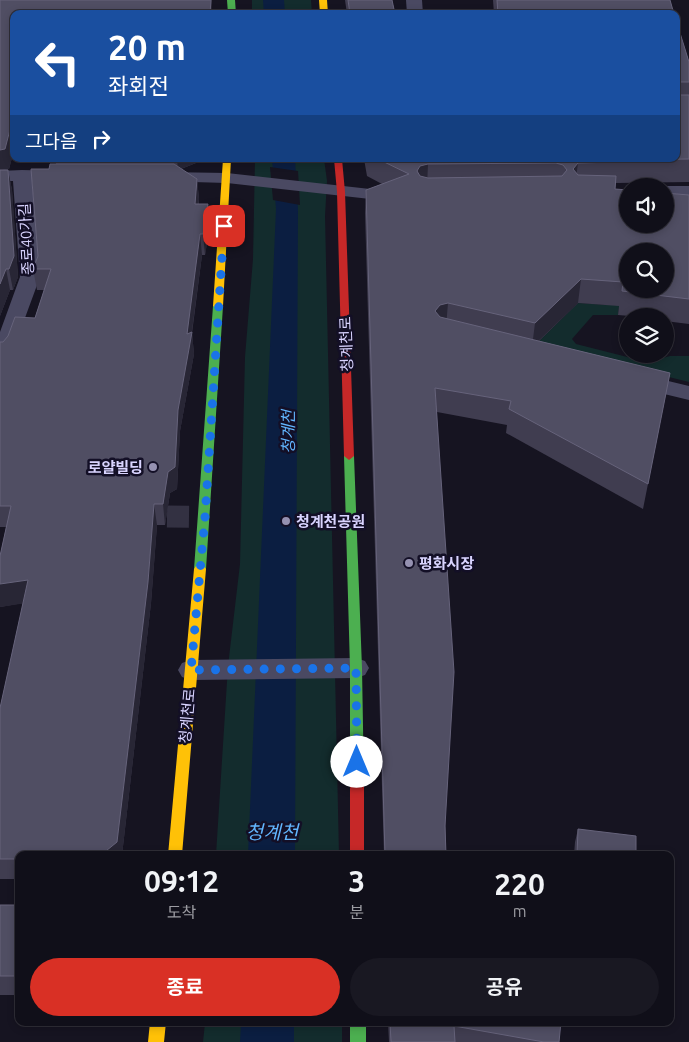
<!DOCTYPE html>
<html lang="ko">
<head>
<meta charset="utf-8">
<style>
	:root { --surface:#100f19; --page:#191822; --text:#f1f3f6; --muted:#9c9ca2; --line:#302f38; --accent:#d93025 }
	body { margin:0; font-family:Ubuntu,"Noto Sans KR",sans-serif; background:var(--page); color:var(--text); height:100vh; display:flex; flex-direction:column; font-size:19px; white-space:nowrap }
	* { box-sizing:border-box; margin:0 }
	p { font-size:16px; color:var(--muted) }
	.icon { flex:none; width:28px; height:28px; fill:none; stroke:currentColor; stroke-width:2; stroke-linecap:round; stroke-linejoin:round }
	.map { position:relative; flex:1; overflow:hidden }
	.details { position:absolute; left:15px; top:851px; width:659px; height:175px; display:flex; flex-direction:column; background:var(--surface); border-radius:10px; box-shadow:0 2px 8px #0003,0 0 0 1px var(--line) }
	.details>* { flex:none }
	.hud { position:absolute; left:10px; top:10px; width:670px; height:152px; border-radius:10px; box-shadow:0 2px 8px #0003,0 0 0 1px var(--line); background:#1a4fa0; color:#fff; overflow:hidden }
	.tools { position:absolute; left:619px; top:178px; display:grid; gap:10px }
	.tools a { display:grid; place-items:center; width:55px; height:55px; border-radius:50%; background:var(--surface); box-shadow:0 2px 8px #0003,0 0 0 1px var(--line); font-size:25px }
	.pin { position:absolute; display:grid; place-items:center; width:42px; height:42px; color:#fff; margin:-21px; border-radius:10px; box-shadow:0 2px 8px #0006 }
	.me { position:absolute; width:55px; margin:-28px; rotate:0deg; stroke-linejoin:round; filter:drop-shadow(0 0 4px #0008) }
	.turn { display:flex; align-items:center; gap:18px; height:105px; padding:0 15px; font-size:22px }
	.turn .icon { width:65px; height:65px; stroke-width:2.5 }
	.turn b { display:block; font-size:35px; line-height:42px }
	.then { display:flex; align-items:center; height:48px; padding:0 15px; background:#0003; gap:10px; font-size:19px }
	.eta { display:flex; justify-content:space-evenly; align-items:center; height:85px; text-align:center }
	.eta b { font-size:30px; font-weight:700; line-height:35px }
	.button { display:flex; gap:10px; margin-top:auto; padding:10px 15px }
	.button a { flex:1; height:58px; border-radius:30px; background:var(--accent); color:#fff; font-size:20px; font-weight:700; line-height:58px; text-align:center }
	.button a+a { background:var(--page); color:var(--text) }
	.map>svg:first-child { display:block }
</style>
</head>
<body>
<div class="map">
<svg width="689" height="1042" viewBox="0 0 689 1042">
	<rect width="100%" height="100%" fill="#161421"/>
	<path fill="#132c2d" d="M252 0H311L312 14H252Z
		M255 159H324L327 181 325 216 339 855H216L228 666 240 564 245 357 253 259Z
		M627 240 618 315H593L572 339 576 344 647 362 670 356H689V382L536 344 578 303 607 305Z
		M205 1023H342V1042H203Z"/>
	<path fill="#0b1e41" d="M263 0H284L285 14H264Z
		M272 159H295L298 210 295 855H248L276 209Z
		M241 1023H294V1042H240Z"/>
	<path fill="#161421" d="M270 167 298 171 300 205 273 200Z"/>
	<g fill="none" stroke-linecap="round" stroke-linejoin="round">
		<path stroke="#333142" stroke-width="22" stroke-dasharray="22 11" stroke-linecap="butt" d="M134 516 205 517"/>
		<path fill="#4a4962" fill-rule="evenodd" d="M406 0H422L423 14H407Z
			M22 170 63 171 69 172 72 176 69 180 32 181 40 277 11 356 7 361 0 363V332L20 277 13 181H0V171Z
			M164 172 227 173 379 190 385 191 388 195 385 199 379 200 227 183 158 181 155 177 158 173Z
			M662 186H689V196H665V186Z
			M635 373 689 386V400L627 385 624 380 627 375Z
			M356 658 365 661 369 668 365 675 356 678 191 680 182 677 178 670 182 663 191 660Z"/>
		<path fill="#4caf50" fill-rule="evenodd" d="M227 0H235L236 14H228Z
			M218 303 223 306 206 569 204 572H196L194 569 213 306Z
			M349 452 354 456 362 668 364 784 362 788 357 790 352 788 350 784V668L344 456Z
			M350 1022H366V1042H350Z"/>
		<path fill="#ffc107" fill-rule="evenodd" d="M319 0H327L328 14H320Z
			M223 159H231L223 306 218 309 213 306Z
			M200 565 204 566 206 569 182 855H168L194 569 196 566Z
			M150 1022H166L164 1042H148Z"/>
		<path fill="#c62828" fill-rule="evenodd" d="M334 159H342L345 192 354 456 349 460 344 456 337 192Z
			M357 778 362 780 364 784V855H350V784L352 780Z"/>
	</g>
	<path fill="#403d50" d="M0 0 14 14V150L9 169 4 170H8L12 190 18 277 13 290H10L0 316Z
		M345 0H392L395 14H347Z
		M493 0H670L674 14H494Z
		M676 20 689 62V182L616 183 615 189 689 195V324L665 321V316H630L618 315 619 306 578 303 539 341 670 373 643 509 506 433 507 425 437 412 446 855H384L365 213 366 190 382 184 367 176 364 159H676Z
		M55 159H206L181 169 197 179 199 199V204H208L210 225 205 255H202L192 333 194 354 180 431 177 489 170 493 165 525H157L151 603 122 855H19V879H0V708L23 603 0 607V556L6 527H0V342H3L35 318 44 290H37L33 269 38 256 49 169 56 164Z
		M578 829 636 855H574L575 842Z
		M0 905H19V1008L15 998 16 995H0Z
		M388 1022H561L559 1042H389Z"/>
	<path fill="#282635" d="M211 0H212V14H210Z
		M12 122 14 131V150L9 169 2 170 0 175V150Z
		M177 159H206L178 170Z
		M578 163 575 186 573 169Z
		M428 164 427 187 417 171 420 166Z
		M8 170 12 190 18 277 13 290 9 269Z
		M197 179 199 199 197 225 195 204Z
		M208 204 210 225 205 255 203 234Z
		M200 234 202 255 191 338 192 332 194 354 180 431 177 489 170 493 165 525 163 504 178 410 187 334Z
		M6 269 10 290 0 316V284Z
		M581 279 578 303 532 347 535 323Z
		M448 303 446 327 435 311 440 305Z
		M154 504 157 525 151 603 122 855H101Z
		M28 580 33 602 0 607V584Z"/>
	<path fill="#504e63" stroke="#66637b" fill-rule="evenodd" d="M0 0H211L210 14H14V122H12L5 149 0 150Z
		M348 0H392L395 14H350Z
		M497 0H670L674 14H498Z
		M676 20 689 62V82H679V95H689V159L616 160V162L578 163 573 169 578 175 616 176 615 189 628 190V224H665V193L689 195V299L622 291 623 282 581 279 535 323 448 303 440 305 435 311 440 317 670 373 648 484 509 409 511 401 435 388 454 672 445 826 446 855H385L366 190 409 174 378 159H676ZM556 163 563 165 567 170 562 176 428 178 420 176 417 171 420 166 428 164ZM628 251H665V289H628Z
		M50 164H174L197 179 195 204H208L203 234H200L187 334 192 332 178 410 175 467 168 472 163 504H154L148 582 117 842 101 855H19V859H0V708L28 580 0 584V556L11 506H0V342H3L8 336 15 317 35 318 51 269H33L38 256 31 169H49Z
		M0 170H8L14 256 9 269H6L0 284Z
		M578 829 636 836V855H577Z
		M0 905H19V976H0Z
		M19 977V998H15Z
		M390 1022H561L559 1042H544L454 1026 455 1042H391Z"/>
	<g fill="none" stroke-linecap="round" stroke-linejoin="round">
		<path stroke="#1a73e8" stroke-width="9" stroke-dasharray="0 16.2" d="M224 226 205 517 191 670 356 668 357 762"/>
	</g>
	<g fill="#9591b1" stroke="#130f26" stroke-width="2">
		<circle cx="153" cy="467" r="5"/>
		<circle cx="286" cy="521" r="5"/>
		<circle cx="409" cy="563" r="5"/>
	</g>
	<g text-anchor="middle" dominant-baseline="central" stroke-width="5" stroke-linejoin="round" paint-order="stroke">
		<g font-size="15" fill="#d9d4ff" stroke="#130f26">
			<text transform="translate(26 239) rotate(-93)">종로40가길</text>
			<text transform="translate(346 344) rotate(-92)">청계천로</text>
			<text transform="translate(187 716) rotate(-85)">청계천로</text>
		</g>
		<g font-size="15" font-weight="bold" fill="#d9d4ff" stroke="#130f26" text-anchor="start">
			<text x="143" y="467" text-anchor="end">로얄빌딩</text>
			<text x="296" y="521">청계천공원</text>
			<text x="419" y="563">평화시장</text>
		</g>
		<g font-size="16" font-style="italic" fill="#62b6ff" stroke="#130f26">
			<text transform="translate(288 432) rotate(-90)">청계천</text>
		</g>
		<g font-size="19" font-style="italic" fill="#62b6ff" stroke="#130f26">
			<text x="272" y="832">청계천</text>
		</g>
	</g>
</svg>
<div class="tools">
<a><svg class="icon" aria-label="sound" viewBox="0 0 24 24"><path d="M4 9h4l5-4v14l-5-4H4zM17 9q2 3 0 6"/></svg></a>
<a><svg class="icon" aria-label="search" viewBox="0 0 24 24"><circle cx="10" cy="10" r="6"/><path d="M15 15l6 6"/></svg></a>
<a><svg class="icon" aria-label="layers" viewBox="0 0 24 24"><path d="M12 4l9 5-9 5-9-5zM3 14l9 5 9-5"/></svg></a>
</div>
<div class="pin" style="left:224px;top:226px;background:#d93025"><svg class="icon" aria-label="arrive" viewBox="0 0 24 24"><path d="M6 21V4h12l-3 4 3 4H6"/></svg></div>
<svg class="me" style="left:357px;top:762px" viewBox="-20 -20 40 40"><circle r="19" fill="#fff"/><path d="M0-13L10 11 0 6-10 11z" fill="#1a73e8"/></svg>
<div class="hud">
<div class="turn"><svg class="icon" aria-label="left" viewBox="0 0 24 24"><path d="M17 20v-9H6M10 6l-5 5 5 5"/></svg><div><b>20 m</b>좌회전</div></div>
<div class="then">그다음<svg class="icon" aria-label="right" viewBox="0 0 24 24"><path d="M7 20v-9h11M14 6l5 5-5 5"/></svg></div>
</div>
<section class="details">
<div class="eta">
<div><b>09:12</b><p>도착</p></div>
<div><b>3</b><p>분</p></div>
<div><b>220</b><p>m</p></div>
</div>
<div class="button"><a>종료</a><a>공유</a></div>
</section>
</div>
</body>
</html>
